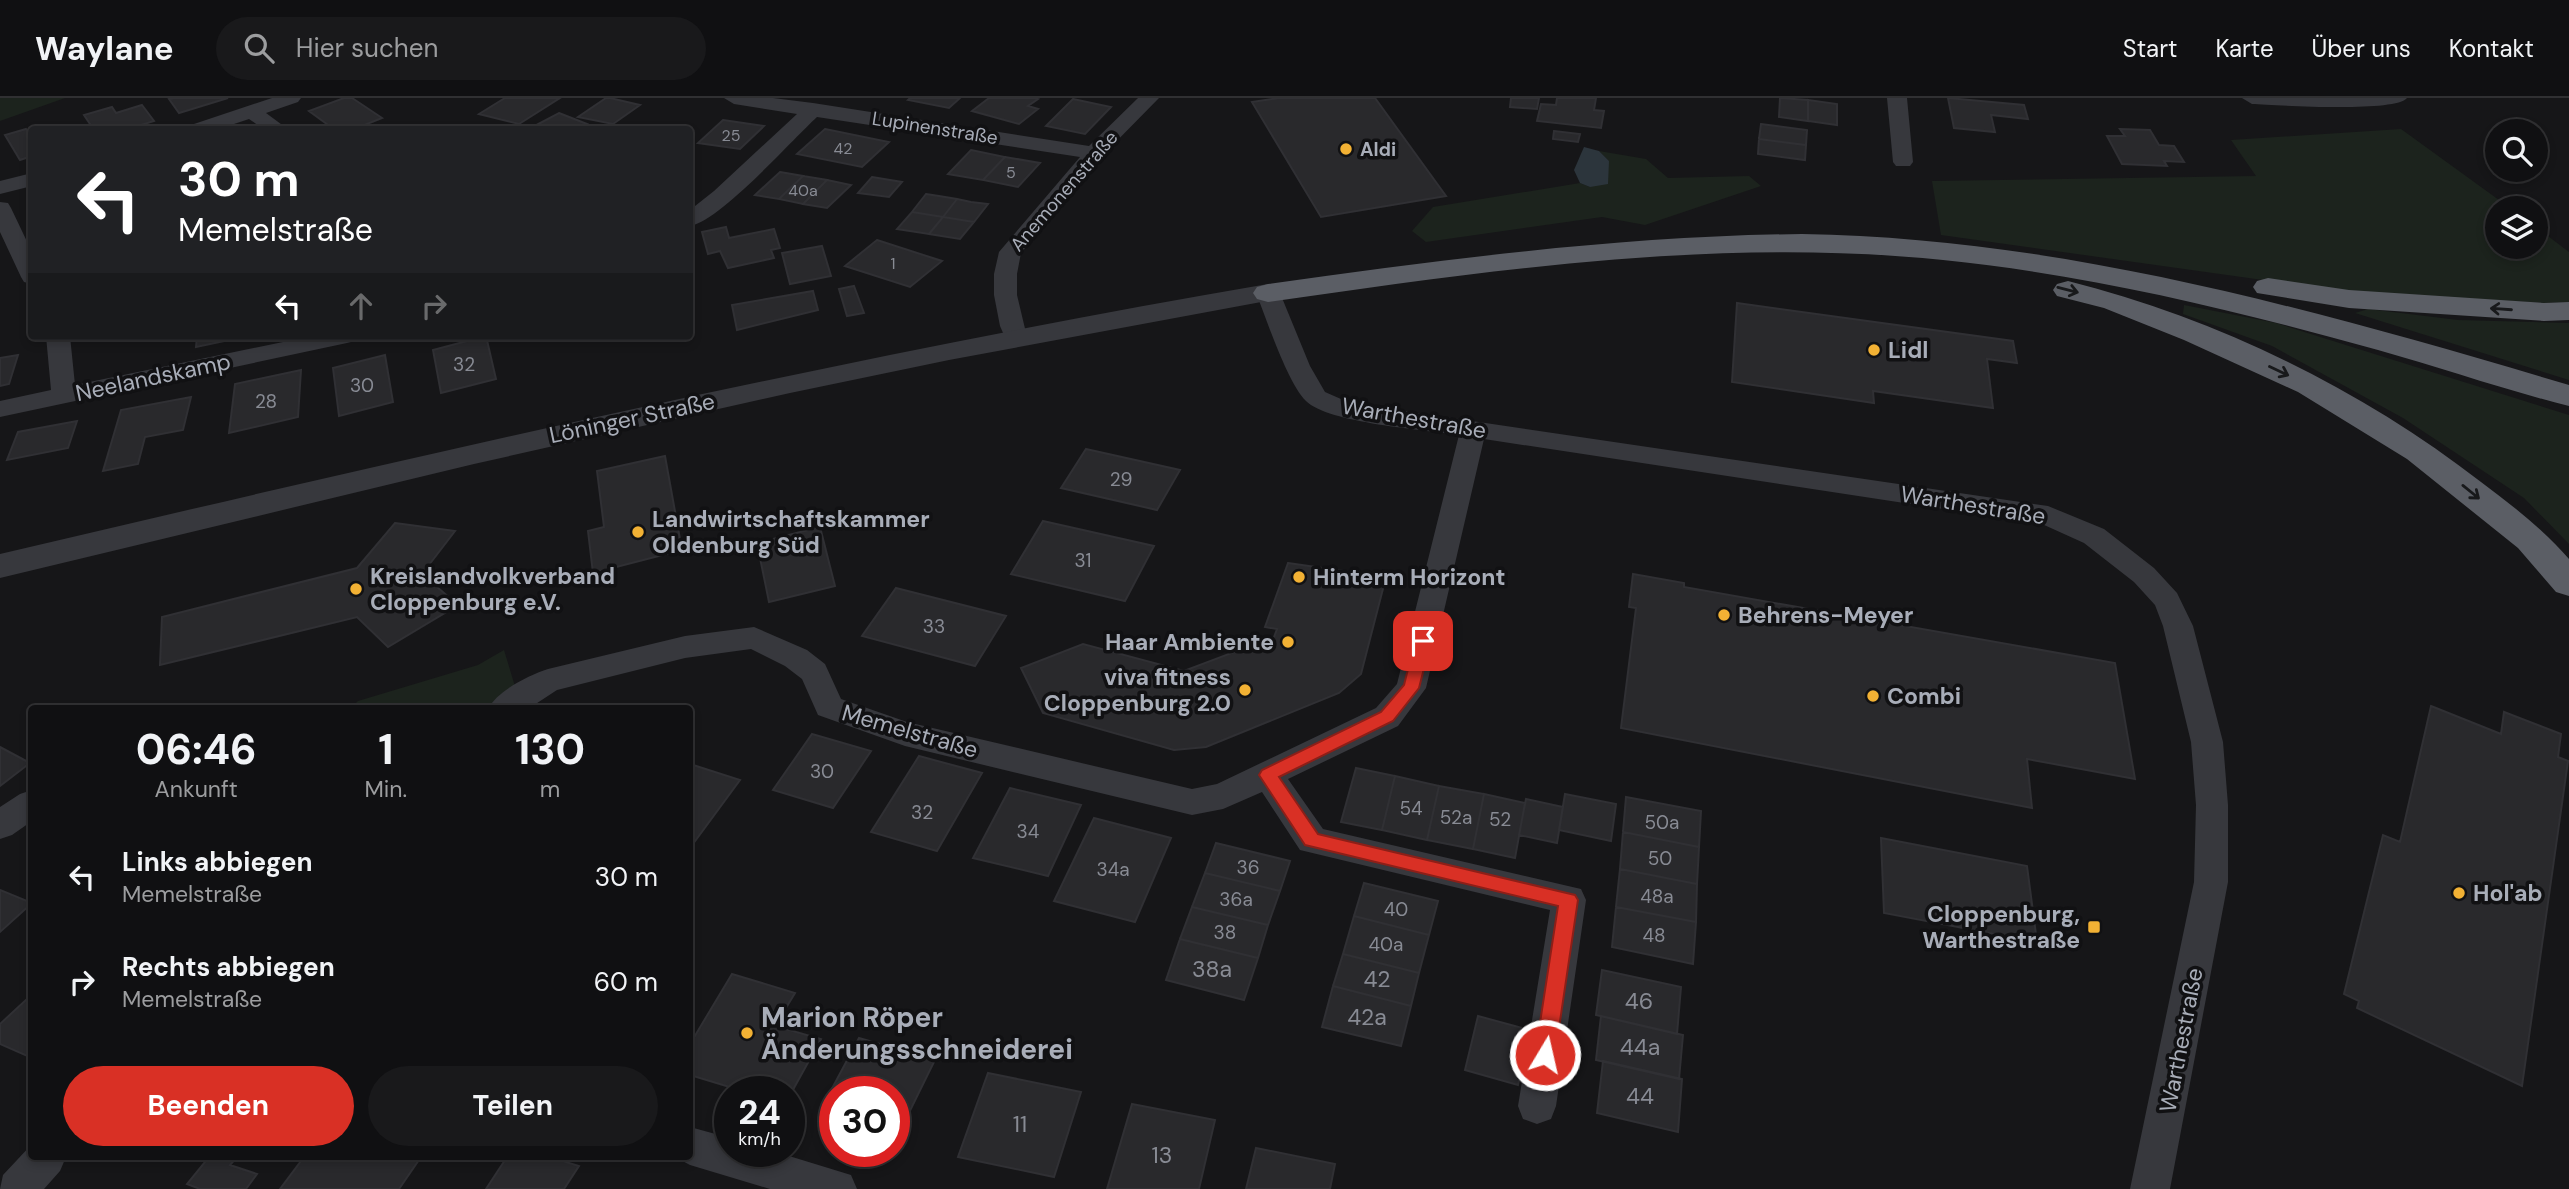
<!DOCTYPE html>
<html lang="de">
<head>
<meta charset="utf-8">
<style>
	:root { --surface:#101012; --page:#19191b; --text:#f1f3f6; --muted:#9c9d9f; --line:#303032; --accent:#d93025 }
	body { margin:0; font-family:"DM Sans",sans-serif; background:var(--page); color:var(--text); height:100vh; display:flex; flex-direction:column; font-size:26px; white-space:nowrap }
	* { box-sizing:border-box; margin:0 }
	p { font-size:23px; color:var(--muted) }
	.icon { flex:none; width:38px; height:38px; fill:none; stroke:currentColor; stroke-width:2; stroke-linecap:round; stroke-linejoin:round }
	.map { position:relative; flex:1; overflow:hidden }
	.sheet { position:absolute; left:28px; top:607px; width:665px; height:455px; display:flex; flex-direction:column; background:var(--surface); border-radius:7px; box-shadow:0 4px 10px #0003,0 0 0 2px var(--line) }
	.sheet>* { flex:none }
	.top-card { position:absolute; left:28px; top:28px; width:665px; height:214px; border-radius:7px; box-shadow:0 4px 10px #0003,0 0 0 2px var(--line); background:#202124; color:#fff; overflow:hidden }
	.buttons { position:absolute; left:2485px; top:21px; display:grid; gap:14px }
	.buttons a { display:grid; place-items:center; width:63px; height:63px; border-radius:50%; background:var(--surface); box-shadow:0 4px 10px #0003,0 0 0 2px var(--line); font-size:35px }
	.speed { position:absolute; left:714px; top:978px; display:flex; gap:14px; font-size:35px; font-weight:700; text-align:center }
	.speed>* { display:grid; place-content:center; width:91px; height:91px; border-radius:50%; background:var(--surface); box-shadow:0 4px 10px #0003,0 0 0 2px var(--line); line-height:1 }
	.speed small { font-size:18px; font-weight:400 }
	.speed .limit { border:10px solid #d22; background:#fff; color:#111 }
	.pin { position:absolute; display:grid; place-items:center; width:60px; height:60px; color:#fff; margin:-30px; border-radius:14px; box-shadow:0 4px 10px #0006 }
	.me { position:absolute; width:77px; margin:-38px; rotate:9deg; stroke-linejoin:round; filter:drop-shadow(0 0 5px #0008) }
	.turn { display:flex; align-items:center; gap:24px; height:147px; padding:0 35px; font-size:32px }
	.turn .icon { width:91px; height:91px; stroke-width:2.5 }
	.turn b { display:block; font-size:49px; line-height:60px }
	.lanes { display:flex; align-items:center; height:66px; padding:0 35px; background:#0003; justify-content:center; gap:35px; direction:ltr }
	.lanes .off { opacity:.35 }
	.eta { display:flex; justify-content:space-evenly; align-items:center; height:119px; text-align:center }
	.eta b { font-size:42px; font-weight:700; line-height:49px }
	.cta { display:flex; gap:14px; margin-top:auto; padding:14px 35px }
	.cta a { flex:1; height:80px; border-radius:42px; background:var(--accent); color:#fff; font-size:28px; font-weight:700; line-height:80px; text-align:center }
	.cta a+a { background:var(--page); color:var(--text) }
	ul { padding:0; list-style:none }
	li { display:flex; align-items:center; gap:21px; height:105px; padding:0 35px }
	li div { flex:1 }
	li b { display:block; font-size:26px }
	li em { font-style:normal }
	header { display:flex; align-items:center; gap:42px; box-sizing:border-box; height:98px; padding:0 35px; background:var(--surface); border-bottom:2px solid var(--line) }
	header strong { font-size:33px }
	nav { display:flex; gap:38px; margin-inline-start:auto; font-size:24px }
	.search { width:490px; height:63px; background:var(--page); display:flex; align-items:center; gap:18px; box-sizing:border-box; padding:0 24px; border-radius:38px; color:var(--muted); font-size:26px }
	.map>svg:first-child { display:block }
</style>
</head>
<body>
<header>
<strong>Waylane</strong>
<div class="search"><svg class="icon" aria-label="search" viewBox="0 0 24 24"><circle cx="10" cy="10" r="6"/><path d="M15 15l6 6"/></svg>Hier suchen</div>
<nav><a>Start</a><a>Karte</a><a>Über uns</a><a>Kontakt</a></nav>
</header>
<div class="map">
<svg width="2569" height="1091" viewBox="0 0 2569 1091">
	<rect width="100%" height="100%" fill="#161618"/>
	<path fill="#1c231d" d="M0 0H65L0 23Z
		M2401 31 2510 110H2497V149H2536V129L2569 154V204L2545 205 2349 194 1941 137 1932 83 2256 78 2231 42Z
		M1599 53 1646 61 1668 80 1749 78 1761 88 1645 127 1602 119 1426 144 1412 133 1433 109 1580 85 1590 89 1609 63Z
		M2184 207 2276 225 2569 317V446L2524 400 2403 320 2272 248 2183 216Z
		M2368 211 2458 222 2569 225V282L2355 215Z
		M504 552 517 595 490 611H350L358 603 478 567Z"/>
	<path fill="#2c353c" d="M1584 49 1599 53 1609 63 1608 86 1590 89 1580 85 1574 72Z"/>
	<path fill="#29292c" stroke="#303034" stroke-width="2" d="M174 0H228L179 15 169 1Z
		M344 0H352L382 20 352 32H335L309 13Z
		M505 0H560L519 26 479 16Z
		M606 0H610L640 7 613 26 578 19Z
		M910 0H960L949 10 908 2Z
		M989 0H1035L1038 1 1028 8 1038 11 1019 26 972 13Z
		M1279 0H1375L1446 98 1321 119 1252 4Z
		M1511 0H1539L1537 11 1510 9Z
		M1557 0H1596L1594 12 1604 13 1601 30 1537 23 1541 6 1556 7Z
		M1780 0 1808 2V23L1779 19Z
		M1948 0 2024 7 2028 21 1991 17 1995 34 1954 30Z
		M1073 1 1111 9 1085 36 1046 28Z
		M1808 2 1837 6V27L1808 23Z
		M142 7 154 23 125 32H94L84 17 112 9 116 15Z
		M559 15 587 26 577 32H527Z
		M723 22 764 28 740 51 698 45Z
		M1761 26 1807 32 1806 47 1759 41Z
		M26 31 32 40V58L20 62 5 37Z
		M825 31 889 44 862 69 797 56Z
		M2120 31 2150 32 2159 47 2174 48 2184 64 2164 63 2167 68 2122 66 2107 38H2125Z
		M1554 33 1580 36 1578 44 1553 41Z
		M1759 41 1806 47 1805 62 1758 56Z
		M971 52 1005 59 983 82 948 76Z
		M1005 59 1040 65 1018 89 983 82Z
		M780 74 803 78 779 101 755 97Z
		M803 78 827 82 803 106 779 101Z
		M872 79 902 84 889 99 858 95Z
		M827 82 851 87 827 110 803 106Z
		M926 96 939 98 957 101 943 119 912 114Z
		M957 101 971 104 988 106 974 124 943 119Z
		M912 114 943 119 929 136 897 131Z
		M943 119 974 124 960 141 929 136Z
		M726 129 729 140 774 131 780 150 771 152 774 160 728 170 720 153 708 156 702 134Z
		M877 142 942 163 910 189 845 168Z
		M822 148 831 178 790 186 782 155Z
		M854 188 864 215 847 218 839 191Z
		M813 193 818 212 737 232 732 207Z
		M1737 205 2013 243 2017 265 1987 261 1993 310 1873 293 1874 305 1732 284Z
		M197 238H248L196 249Z
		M486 238 496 281 441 295 433 252Z
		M18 257 9 286 0 288V260Z
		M385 257 393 304 339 318 333 270Z
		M301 272 298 319 229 335 235 286Z
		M191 299 183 332 145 339 138 366 103 373 121 312Z
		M77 323 68 350 7 362 18 334Z
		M1086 351 1180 372 1157 412 1061 390Z
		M665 358 682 452 593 475 588 433 604 429 597 373Z
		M1043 423 1154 448 1125 503 1011 476Z
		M395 425 455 433 422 476 458 507 388 549 357 519 160 567 162 519 357 470Z
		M820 429 835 488 769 504 757 445Z
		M1288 465 1386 479 1361 576 1339 595 1206 649 1174 652 1043 615 1021 570 1083 546 1184 573 1274 539 1277 531 1265 529Z
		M1633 476 1684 485V489L2115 565 2135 681 2027 661 2032 710 1621 630 1636 510 1629 509Z
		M896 490 1006 518 975 568 862 538Z
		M2431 608 2501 636 2504 614 2561 636 2558 659 2568 663 2522 988 2357 910 2359 903 2344 896 2383 737 2400 744Z
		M812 636 871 653 833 710 773 692Z
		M0 649 30 665 0 688Z
		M919 658 982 675 937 753 871 734Z
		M690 666 740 682 690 750Z
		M1356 670 1395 678 1382 732 1341 724Z
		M1395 678 1439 688 1427 742 1382 732Z
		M1439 688 1484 696 1473 751 1427 742Z
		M1010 690 1081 707 1048 778 973 760Z
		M1484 696 1525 705 1515 760 1473 751Z
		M1565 696 1616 706 1611 743 1559 732Z
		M1626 699 1701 713 1699 749 1623 734Z
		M1526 701 1563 709 1557 745 1519 737Z
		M1094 720 1171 740 1135 824 1054 803Z
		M1623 734 1699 749 1697 786 1620 771Z
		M1881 740 2027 768 2037 844 1884 815Z
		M1216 745 1290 763 1280 793 1205 775Z
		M1620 771 1697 786 1696 824 1616 809Z
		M1205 775 1280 793 1268 827 1192 809Z
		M1364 785 1438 803 1429 837 1354 818Z
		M0 792 32 805 0 834Z
		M1192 809 1268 827 1258 860 1180 841Z
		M1616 809 1696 824 1693 866 1612 849Z
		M1354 818 1429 837 1419 875 1343 856Z
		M1180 841 1258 860 1244 902 1166 882Z
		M1343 856 1419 875 1411 908 1333 888Z
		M1602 872 1681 889 1677 936 1596 917Z
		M732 876 795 895 775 928 821 941 789 999V994H746L690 977V946Z
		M1333 888 1411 908 1401 948 1322 929Z
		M28 900 32 901V960L0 946V926Z
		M1478 918 1530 932 1518 987 1465 972Z
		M1601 918 1683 937 1679 981 1596 962Z
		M859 940 935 962 898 1037 894 1036V994H835V1018L820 1013Z
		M1603 963 1682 981 1678 1034 1597 1015Z
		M988 975 1081 994 1054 1079 958 1059Z
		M1132 1006 1215 1022 1199 1091H1107Z
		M1256 1050 1335 1066 1330 1091H1246Z
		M209 1059H237L230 1067 257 1076 246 1091H200L187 1086Z
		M304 1059H421L399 1091H280Z
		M507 1059H550L579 1068 564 1091H486Z"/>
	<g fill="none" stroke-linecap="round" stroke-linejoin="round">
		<path fill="#37383d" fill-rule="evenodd" d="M272 0H301L298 4 266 15 289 32H265L249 21 216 32H185L188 28Z
			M724 0H773L813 5 1089 48 1138 0H1159L1101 59 1021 155 1017 176V197L1027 239 1023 244 1015 246 1007 244 1000 228 994 197V176L999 154 1080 59 817 19C791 43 721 122 690 128V112L714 93 797 16 734 6Z
			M1887 0H1907L1913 64 1910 68H1896L1893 64Z
			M2242 0H2407C2395 15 2277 7 2252 6Z
			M32 75V88L0 96V83Z
			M0 104 8 105 11 110 32 154V186L24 184 21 179 0 134Z
			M1268 188 1276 190 1280 195 1310 268 1325 294 1350 305 2048 408 2104 431 2154 470 2177 495 2193 528 2223 644 2228 707V784L2170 1091H2130L2194 784 2196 707 2191 644 2163 528 2155 507 2134 484 2084 445 2042 426 1484 341 1426 590 1398 628 1288 681 1323 731 1581 791 1586 802 1556 1008 1551 1021 1537 1026 1523 1021 1518 1008 1550 812 1300 752 1262 694 1223 711 1192 717 905 648 818 617 802 581 785 568 751 551 685 560 557 592 528 611H488C497 593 529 577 548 571L685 538 754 529 807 552 825 566 841 601 907 624 1192 691 1217 686 1376 610 1397 586 1459 337C1426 332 1328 325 1306 303 1287 284 1267 222 1256 195L1260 190Z
			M46 238H70L75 287 312 238H359L355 243 347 245 0 319V303L51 292Z
			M32 692V723L12 737 0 741V709L20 696Z
			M690 1029 730 1040V1054H776L851 1077 857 1091H770L690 1067 675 1059H690Z
			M32 1046V1059H66L60 1073 44 1091H0L3 1077Z"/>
		<path fill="#37383d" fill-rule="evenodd" d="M1268 186 1278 189 1282 195 1278 201 949 262 790 295 474 366 0 480V456C421 357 842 259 1268 186Z"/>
		<path fill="#5b5e65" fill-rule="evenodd" d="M1802 136C2064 140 2319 213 2569 287V308C2505 292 2442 270 2378 252 2235 212 2090 177 1943 162 1718 139 1490 172 1268 204L1257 201 1253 195 1257 189 1268 186C1445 161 1623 138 1802 136Z
			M2268 180 2349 192 2544 205 2569 204V222L2544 223 2349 210 2257 195 2253 189 2257 183Z
			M2068 183C2216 220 2361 291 2481 384 2513 408 2543 431 2569 461V498L2556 494 2518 450 2407 361 2298 294 2184 242 2104 210 2057 198 2053 192 2057 186Z"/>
	</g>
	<defs><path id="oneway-shaft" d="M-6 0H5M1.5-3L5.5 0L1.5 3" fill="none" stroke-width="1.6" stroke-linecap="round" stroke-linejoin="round" transform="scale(1.75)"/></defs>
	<g stroke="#18191b">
		<use href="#oneway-shaft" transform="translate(2068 192) rotate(14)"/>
		<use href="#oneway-shaft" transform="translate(2501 211) rotate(-176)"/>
		<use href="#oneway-shaft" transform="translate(2279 273) rotate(25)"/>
		<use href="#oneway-shaft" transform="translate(2471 394) rotate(39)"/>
	</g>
	<path fill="#d93025" stroke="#8d1f18" stroke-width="2" d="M1423 537 1431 543 1419 590 1393 623 1279 679 1318 736 1575 797 1578 802 1555 957 1552 964 1545 966 1537 964 1535 957 1558 808 1305 747 1259 677 1262 672 1381 614 1404 587 1415 543Z"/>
	<g fill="#f2b134" stroke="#111113" stroke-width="2.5">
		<circle cx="1346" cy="51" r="7"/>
		<circle cx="1874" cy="252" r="7"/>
		<circle cx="638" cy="434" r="7"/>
		<circle cx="1299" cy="479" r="7"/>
		<circle cx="356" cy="491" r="7"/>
		<circle cx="1724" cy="517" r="7"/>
		<circle cx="1288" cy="544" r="7"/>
		<circle cx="1245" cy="592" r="7"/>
		<circle cx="1873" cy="598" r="7"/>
		<circle cx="2459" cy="795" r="7"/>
		<rect x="2087" y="822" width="14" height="14" rx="3.5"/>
		<circle cx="747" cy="935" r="7"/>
	</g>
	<g text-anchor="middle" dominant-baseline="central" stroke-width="7" stroke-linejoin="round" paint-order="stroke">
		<g font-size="16" fill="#888b94">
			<text x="731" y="37">25</text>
			<text x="843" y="50">42</text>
			<text x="1011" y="74">5</text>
			<text x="803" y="92">40a</text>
			<text x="893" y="165">1</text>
		</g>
		<g font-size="19" fill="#a8adb8" stroke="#111113">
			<text transform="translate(935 30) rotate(9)">Lupinenstraße</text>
			<text transform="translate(1064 93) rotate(-49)">Anemonenstraße</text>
		</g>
		<g font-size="19" font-weight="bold" fill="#a8adb8" stroke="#111113" text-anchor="start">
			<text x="1360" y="51">Aldi</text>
		</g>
		<g font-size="19" fill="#888b94">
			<text x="464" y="266">32</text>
			<text x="362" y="287">30</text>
			<text x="266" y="303">28</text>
			<text x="1121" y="381">29</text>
			<text x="1083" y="462">31</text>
			<text x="934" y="528">33</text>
			<text x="822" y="673">30</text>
			<text x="1411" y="710">54</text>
			<text x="922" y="714">32</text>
			<text x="1456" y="719">52a</text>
			<text x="1500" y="721">52</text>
			<text x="1662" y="724">50a</text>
			<text x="1028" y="733">34</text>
			<text x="1660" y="760">50</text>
			<text x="1248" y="769">36</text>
			<text x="1113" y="771">34a</text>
			<text x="1657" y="798">48a</text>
			<text x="1236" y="801">36a</text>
			<text x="1396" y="811">40</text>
			<text x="1225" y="834">38</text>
			<text x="1654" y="837">48</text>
			<text x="1386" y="846">40a</text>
		</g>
		<g font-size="23" font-weight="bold" fill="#a8adb8" stroke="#111113" text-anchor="start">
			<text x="1888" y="252">Lidl</text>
			<text x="652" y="421">Landwirtschaftskammer<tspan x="652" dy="26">Oldenburg Süd</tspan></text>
			<text x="370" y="478">Kreislandvolkverband<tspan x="370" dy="26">Cloppenburg e.V.</tspan></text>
			<text x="1313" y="479">Hinterm Horizont</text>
			<text x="1738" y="517">Behrens-Meyer</text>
			<text x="1274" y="544" text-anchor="end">Haar Ambiente</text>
			<text x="1231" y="579" text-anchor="end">viva fitness<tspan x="1231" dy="26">Cloppenburg 2.0</tspan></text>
			<text x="1887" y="598">Combi</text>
			<text x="2473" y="795">Hol'ab</text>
			<text x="2080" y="816" text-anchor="end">Cloppenburg,<tspan x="2080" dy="26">Warthestraße</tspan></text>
		</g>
		<g font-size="23" fill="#a8adb8" stroke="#111113">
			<text transform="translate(153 279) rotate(-12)">Neelandskamp</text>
			<text transform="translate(632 320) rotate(-12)">Löninger Straße</text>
			<text transform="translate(1414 320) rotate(10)">Warthestraße</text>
			<text transform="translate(1973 407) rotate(9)">Warthestraße</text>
			<text transform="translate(910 633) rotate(16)">Memelstraße</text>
			<text transform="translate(2181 942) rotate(-79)">Warthestraße</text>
		</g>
		<g font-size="23" fill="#888b94">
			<text x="1212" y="871">38a</text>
			<text x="1377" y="881">42</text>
			<text x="1639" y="903">46</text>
			<text x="1367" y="919">42a</text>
			<text x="1640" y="949">44a</text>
			<text x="1640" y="998">44</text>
			<text x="1020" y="1026">11</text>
			<text x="1162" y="1057">13</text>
		</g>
		<g font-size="28" font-weight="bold" fill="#a8adb8" stroke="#111113" text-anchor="start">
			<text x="761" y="919">Marion Röper<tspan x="761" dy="32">Änderungsschneiderei</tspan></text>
		</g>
	</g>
</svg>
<div class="buttons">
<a><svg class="icon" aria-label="search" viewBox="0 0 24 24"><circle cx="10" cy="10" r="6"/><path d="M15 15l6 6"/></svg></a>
<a><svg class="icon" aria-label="layers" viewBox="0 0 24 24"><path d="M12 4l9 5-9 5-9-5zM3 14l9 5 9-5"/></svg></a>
</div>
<div class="speed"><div>24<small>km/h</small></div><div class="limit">30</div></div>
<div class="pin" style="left:1423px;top:543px;background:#d93025"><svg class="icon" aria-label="arrive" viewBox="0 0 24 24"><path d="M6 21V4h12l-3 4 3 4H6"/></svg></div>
<svg class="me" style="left:1545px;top:957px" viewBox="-20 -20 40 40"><circle r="17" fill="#d93025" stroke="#fff" stroke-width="3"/><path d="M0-11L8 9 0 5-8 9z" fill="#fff"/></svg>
<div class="top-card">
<div class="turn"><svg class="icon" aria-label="left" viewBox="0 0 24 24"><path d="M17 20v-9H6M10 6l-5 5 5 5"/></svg><div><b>30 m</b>Memelstraße</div></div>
<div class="lanes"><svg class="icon" aria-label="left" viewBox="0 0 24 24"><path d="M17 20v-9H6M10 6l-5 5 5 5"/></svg><svg class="icon off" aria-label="ahead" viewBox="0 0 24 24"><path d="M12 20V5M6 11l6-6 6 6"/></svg><svg class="icon off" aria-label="right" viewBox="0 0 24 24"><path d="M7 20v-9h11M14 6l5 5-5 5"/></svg></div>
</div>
<section class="sheet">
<div class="eta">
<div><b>06:46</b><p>Ankunft</p></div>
<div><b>1</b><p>Min.</p></div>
<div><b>130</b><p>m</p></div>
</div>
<ul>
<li><svg class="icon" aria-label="left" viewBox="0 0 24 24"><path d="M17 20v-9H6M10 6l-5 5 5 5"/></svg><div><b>Links abbiegen</b><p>Memelstraße</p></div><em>30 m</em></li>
<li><svg class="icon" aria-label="right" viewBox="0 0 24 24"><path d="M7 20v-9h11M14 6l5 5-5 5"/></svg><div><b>Rechts abbiegen</b><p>Memelstraße</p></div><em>60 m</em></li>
</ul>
<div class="cta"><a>Beenden</a><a>Teilen</a></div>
</section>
</div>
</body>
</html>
